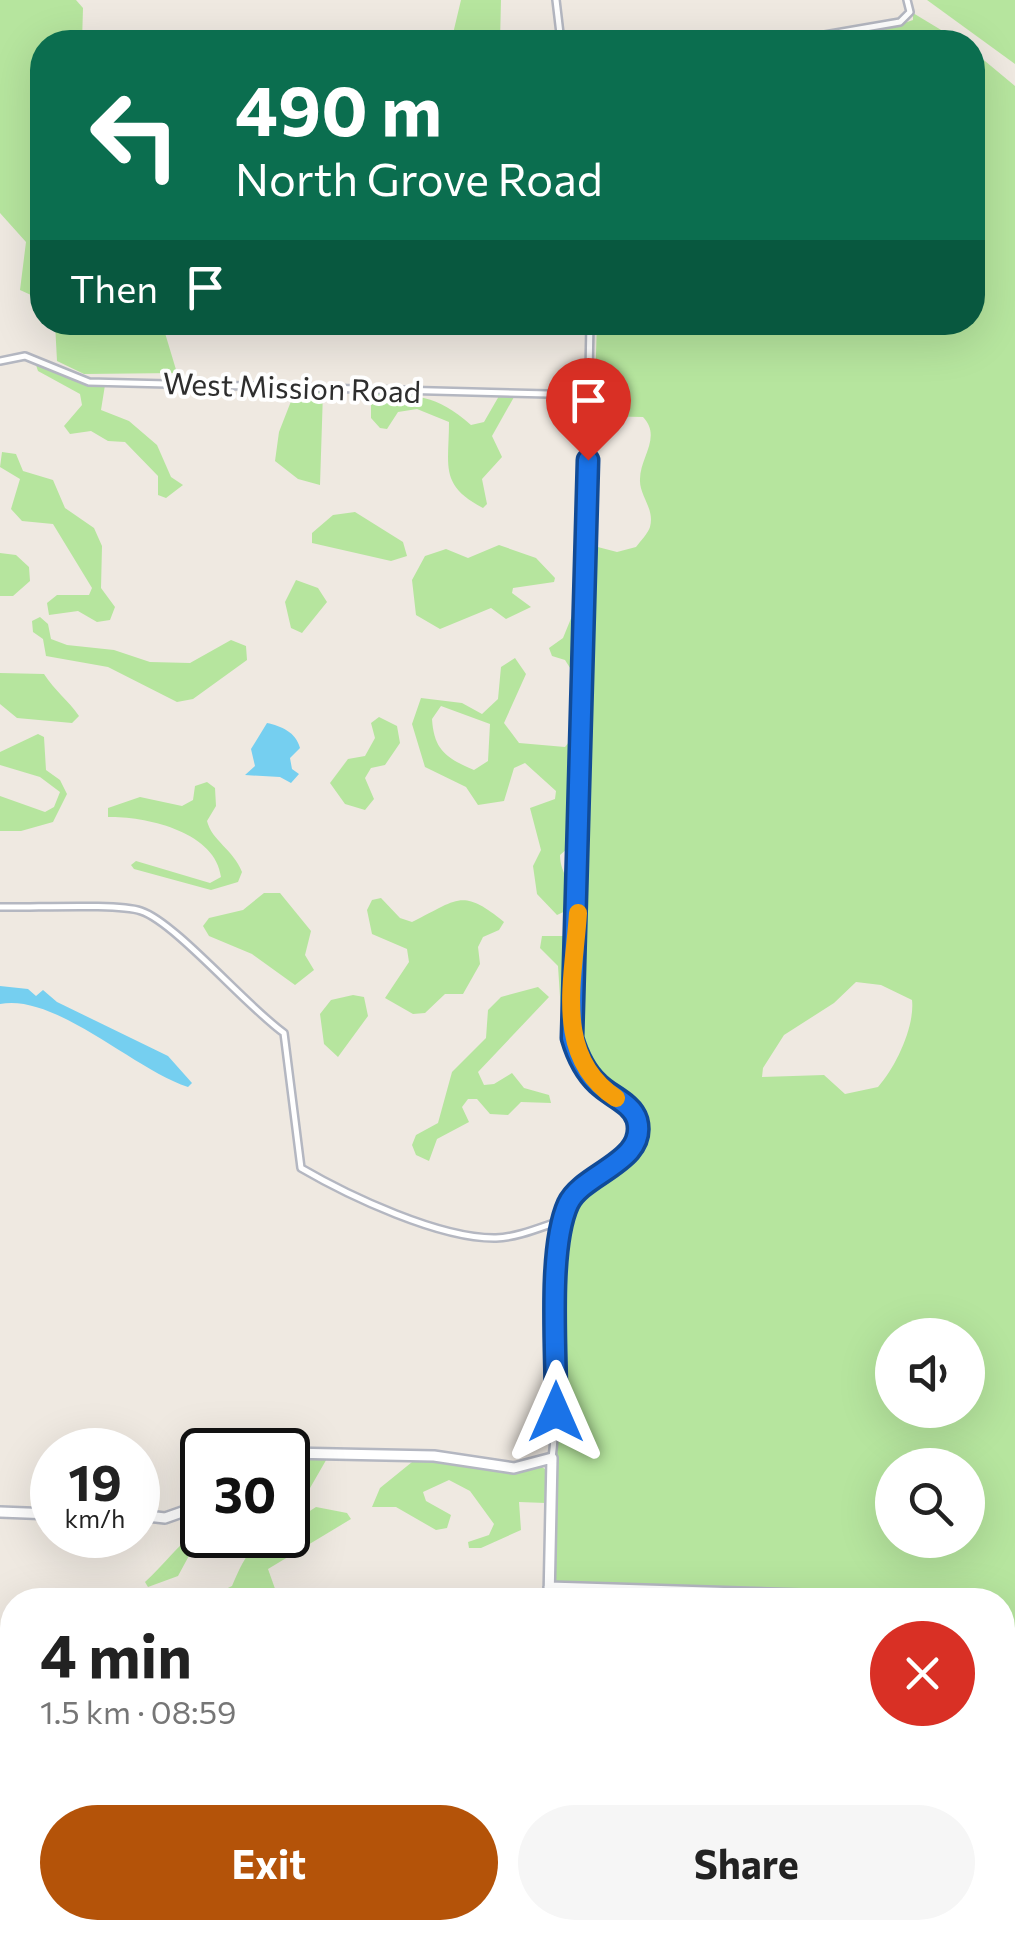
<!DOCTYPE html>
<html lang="en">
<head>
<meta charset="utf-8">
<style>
	:root { --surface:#fff; --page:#f6f6f6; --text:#222; --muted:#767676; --accent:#b45309 }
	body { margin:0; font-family:Commissioner,sans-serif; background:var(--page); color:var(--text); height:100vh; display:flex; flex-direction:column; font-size:38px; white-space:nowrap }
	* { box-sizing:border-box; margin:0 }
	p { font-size:32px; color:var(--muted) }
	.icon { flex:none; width:55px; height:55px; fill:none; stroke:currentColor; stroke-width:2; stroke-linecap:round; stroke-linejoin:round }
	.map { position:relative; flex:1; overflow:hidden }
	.details { position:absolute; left:0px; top:1588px; width:1015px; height:352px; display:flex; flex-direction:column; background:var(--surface); border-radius:40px 40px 0 0; box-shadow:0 10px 40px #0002 }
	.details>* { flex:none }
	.hud { position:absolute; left:30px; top:30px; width:955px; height:305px; border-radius:40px; box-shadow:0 10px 40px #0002; background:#0b6e4f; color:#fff; overflow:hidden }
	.tools { position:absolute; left:875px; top:1318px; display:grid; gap:20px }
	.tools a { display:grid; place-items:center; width:110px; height:110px; border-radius:50%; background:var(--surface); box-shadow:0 10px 40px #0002; font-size:50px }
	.speed { position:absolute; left:30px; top:1428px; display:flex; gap:20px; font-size:50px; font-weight:700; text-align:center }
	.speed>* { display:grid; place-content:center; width:130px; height:130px; border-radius:50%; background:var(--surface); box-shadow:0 10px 40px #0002; line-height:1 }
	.speed small { font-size:25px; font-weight:400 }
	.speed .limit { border:5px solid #111; border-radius:15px; background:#fff; color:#111 }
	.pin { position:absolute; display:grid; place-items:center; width:85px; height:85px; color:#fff; margin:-102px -42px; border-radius:50% 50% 50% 0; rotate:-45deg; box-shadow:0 0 10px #0007 }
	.pin .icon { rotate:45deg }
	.me { position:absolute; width:110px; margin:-55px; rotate:0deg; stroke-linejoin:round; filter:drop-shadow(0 0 8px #0008) }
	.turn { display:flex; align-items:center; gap:35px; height:210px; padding:0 40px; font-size:45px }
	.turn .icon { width:130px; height:130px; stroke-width:2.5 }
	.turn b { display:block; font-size:70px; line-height:85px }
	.then { display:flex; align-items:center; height:95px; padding:0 40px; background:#0003; gap:20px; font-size:38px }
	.round { display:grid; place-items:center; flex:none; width:105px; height:105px; border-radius:52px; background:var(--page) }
	.headline { display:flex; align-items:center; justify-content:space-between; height:170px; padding:0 40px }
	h1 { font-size:60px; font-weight:700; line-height:75px }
	.button { display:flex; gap:20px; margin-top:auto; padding:20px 40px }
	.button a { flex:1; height:115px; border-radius:60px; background:var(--accent); color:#fff; font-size:40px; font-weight:700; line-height:115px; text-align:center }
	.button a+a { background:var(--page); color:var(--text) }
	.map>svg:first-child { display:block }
</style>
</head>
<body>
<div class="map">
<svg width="1015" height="1938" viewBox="0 0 1015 1938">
	<rect width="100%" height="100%" fill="#efe9e1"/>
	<path fill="#b6e59e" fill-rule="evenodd" d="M0 0H76L83 8 82 42H42V300L20 290 26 242 0 213Z
		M461 0H501L500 42H451Z
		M927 0H1015V64Z
		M913 13 961 42H802L886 29 913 20Z
		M973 51 1015 86V1637L1003 1625 1002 1600H972L953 1592 558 1583 552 1574C554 1516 557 1458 559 1399 561 1335 557 1272 572 1210 582 1173 652 1163 645 1120 640 1085 582 1089 575 1020L586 840 590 545 617 552 636 547C640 542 648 533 650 527 655 508 639 496 640 479 640 457 662 437 643 417L594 416 597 323 972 322ZM856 982 881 985 912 1000C915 1026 896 1067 878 1087L845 1094 824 1075 762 1077 763 1068 784 1035 834 1003ZM892 1335H968V1410H892ZM892 1465H968V1540H892Z
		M55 323H162L177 373 84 374 57 361Z
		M35 362 87 384 105 385 101 410 129 421 157 445 171 477 183 485 166 498 158 495V476L125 442 108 441 91 431 70 434 64 426 82 405 80 394 38 371Z
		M295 391 323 392 320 485 298 479 275 461 279 432Z
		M371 394C416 395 436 394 471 425L484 422 499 396 514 397 492 436 502 457 482 479 487 504 483 508C439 485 449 466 449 422L417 409 398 412 387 429 380 428 371 418Z
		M2 452 16 454 23 471 53 480 65 508 94 528 102 546 101 588 115 607 110 620 97 622 78 611 49 615 47 603 57 595H89L92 588 53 524 22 521 11 509 20 479 0 467Z
		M355 512 403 542 407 556 391 561 312 543V533L333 515Z
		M499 545 536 558 555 578 554 582 513 588 512 593 531 607 506 619 491 608 440 629 416 615 412 580 425 556 446 549 468 558Z
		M0 553 16 555 29 567 30 581 13 596H0Z
		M296 580 318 588 327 602 302 633 291 628 285 602Z
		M581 594 579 682 565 660 552 656 549 648 563 638Z
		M40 617 48 624 51 639 67 645 114 650 150 662 190 663 231 640 246 646 247 660 193 699 177 702 108 667 46 656 43 639 33 632 32 621Z
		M515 658 526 674 504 723 519 743 565 747 578 731 575 842 560 855C560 875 574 883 574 907L557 915 537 894 533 866 541 850 530 808 555 799 556 791 525 763 514 768 504 801 478 805 466 787 425 767 412 724 421 698 462 703 482 714 498 699 501 667ZM441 706 490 724 488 761 474 770C446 758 434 750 432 719Z
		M0 673 44 674C55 691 68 700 79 716L72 723 17 718 0 704Z
		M379 717 397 726 400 743 385 765 371 768 365 778 374 799 365 810 345 804 330 783 348 759 365 756 375 738 371 723Z
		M38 734 44 737 46 770 60 780 67 794 53 822 21 831H0V796L45 812 54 807 60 792 40 777 0 765V752Z
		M207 782 215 788 216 806 207 821C212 841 233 849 242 872L238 882 211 890 134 869 131 865 136 861 210 883 221 877C216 832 146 816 108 817V808L140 797 182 806 193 800 195 786Z
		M264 893H280L311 931 305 955 314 970 295 985 252 954 209 936 203 926 209 918 243 910Z
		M381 898 400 918 412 922C458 900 461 887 504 922L499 930 483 937 478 947 480 964 463 994H445L425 1013 413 1014 385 998 409 962 407 949 372 934 367 910 372 900Z
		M542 936H563L571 952 567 1016 561 1012 558 966 540 948Z
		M538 987 549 997 478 1072 484 1085 494 1084 512 1073 524 1088 549 1095 551 1103 521 1102 508 1115 490 1114 477 1099H468L462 1107 469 1122 437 1139 429 1161 416 1155 412 1145 416 1135 438 1123 452 1072 486 1038 488 1010 501 997Z
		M353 995 364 997 368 1016 338 1057 324 1044 320 1014 331 1000Z
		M296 1453 329 1455 302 1502 288 1510V1472Z
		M417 1458C459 1462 500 1477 540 1466L545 1469 546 1503 519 1502 521 1530 481 1548H469L468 1542 489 1535 494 1524 470 1491 449 1480 423 1492 426 1501 451 1515 447 1528 436 1530 396 1507H372L380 1488Z
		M316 1507 347 1513 351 1519 268 1569 279 1600H203L232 1586C244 1558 254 1535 288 1535V1525Z
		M198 1531 217 1535 191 1552 178 1576 148 1587 145 1582C165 1564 176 1546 198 1531Z
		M1003 1634 1015 1646V1732L1003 1765Z
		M12 1641V1866L0 1873V1749L8 1745 0 1735V1644Z
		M1015 1754V1909H1003V1787Z
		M0 1881 12 1885V1928H70L33 1938H0Z
		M549 1928H966V1938H549Z"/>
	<path fill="#75cff0" d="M267 723C281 726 296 732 300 748L290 758 292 769 299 774 291 783 280 777 245 775 255 766 251 749Z
		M0 986 28 989 36 996 43 990 57 1002 168 1056 192 1083 188 1087C133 1069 55 993 0 1004Z"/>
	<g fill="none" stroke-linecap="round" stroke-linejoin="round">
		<path stroke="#75cff0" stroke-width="2.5" d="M1002 1810 1015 1796"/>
		<g stroke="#b4b7c1" stroke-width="10">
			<path id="street" d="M556 0 561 42
				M784 42 900 22 910 12 907 0
				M0 361 25 356 89 382 589 395
				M0 907C30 908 118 903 141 911 175 922 247 1007 284 1033L301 1168C349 1196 440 1239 496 1238 519 1237 541 1227 563 1220
				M552 1458C562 1386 544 1272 566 1209 579 1173 639 1165 638 1128 637 1099 576 1082 571 1033 566 974 579 905 580 844 583 670 587 496 590 322
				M1002 1778 1015 1746
				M1002 1912H1015
				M969 1938 970 1928"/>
		</g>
		<g stroke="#b4b7c1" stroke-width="14">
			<path id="secondary" d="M288 1453 434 1456 514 1468 552 1458 549 1600
				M0 1512 52 1514
				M138 1515 165 1518 202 1505
				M549 1587 963 1600
				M1002 1631 1015 1642
				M545 1938V1928"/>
		</g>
		<use href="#street" stroke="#fff" stroke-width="5"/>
		<use href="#secondary" stroke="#fff" stroke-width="9"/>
	</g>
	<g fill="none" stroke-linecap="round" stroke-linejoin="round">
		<g stroke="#114b97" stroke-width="25">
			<path id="route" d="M556 1412C557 1360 547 1250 568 1204 582 1173 648 1162 637 1120 632 1103 610 1096 598 1084 585 1072 577 1055 572 1038L588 460"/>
		</g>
		<use href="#route" stroke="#1a73e8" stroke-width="18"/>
		<path stroke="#f59e0b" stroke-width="18" d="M578 913C574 978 552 1056 616 1098"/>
	</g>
	<g text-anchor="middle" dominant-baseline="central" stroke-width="8" stroke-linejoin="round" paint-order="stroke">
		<g font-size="30" fill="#2e2e2e" stroke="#fff">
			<text transform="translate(292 386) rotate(2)">West Mission Road</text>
		</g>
	</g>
</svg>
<div class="tools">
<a><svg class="icon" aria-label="sound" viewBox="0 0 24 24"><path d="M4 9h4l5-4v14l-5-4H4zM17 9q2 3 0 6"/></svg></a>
<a><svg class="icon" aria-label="search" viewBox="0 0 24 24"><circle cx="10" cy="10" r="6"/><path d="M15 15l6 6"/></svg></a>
</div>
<div class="speed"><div>19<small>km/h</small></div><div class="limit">30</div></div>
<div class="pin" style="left:588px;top:460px;background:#d93025"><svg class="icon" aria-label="arrive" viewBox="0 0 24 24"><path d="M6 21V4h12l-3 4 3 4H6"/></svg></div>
<svg class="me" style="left:556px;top:1412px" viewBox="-20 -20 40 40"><path d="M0-17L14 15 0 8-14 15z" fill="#1a73e8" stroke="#fff" stroke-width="4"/></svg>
<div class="hud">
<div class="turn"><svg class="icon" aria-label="left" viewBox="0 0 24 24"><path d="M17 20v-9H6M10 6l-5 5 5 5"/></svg><div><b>490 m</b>North Grove Road</div></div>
<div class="then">Then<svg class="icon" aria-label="arrive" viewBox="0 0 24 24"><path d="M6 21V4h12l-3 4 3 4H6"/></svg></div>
</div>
<section class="details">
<div class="headline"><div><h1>4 min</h1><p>1.5 km · 08:59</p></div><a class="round" style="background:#d93025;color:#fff"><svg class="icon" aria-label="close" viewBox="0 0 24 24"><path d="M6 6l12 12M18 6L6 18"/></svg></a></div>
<div class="button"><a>Exit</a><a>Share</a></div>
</section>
</div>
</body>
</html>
